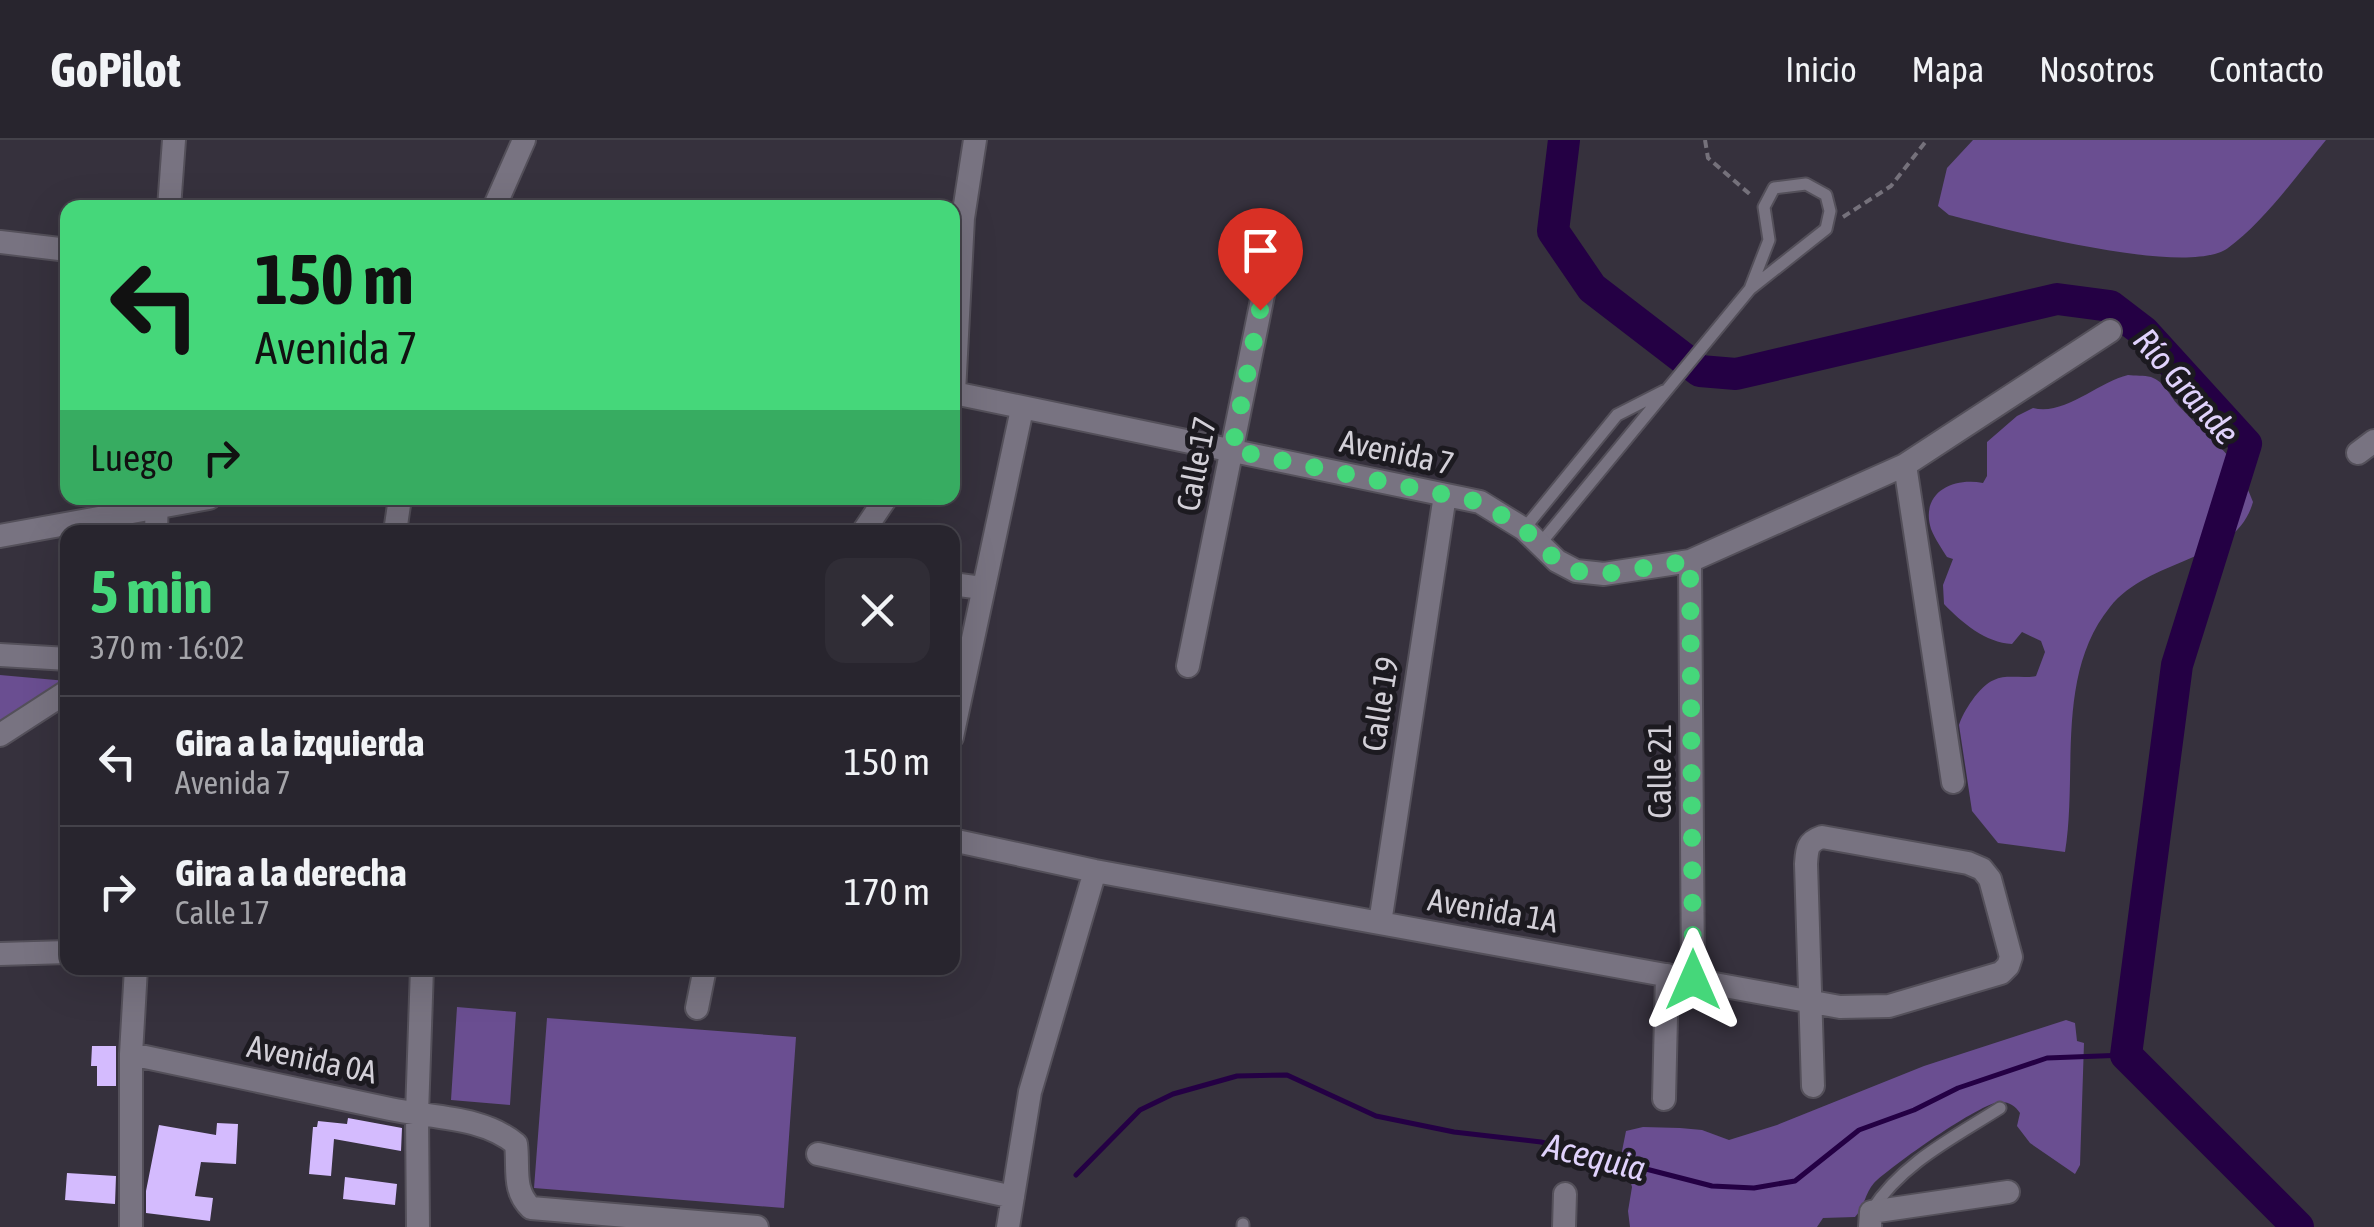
<!DOCTYPE html>
<html lang="es">
<head>
<meta charset="utf-8">
<style>
	:root { --surface:#28252e; --page:#302d36; --text:#f1f3f6; --muted:#a5a5aa; --line:#44424a; --accent:#45d77a }
	body { margin:0; font-family:"Asap Condensed",sans-serif; background:var(--page); color:var(--text); height:100vh; display:flex; flex-direction:column; font-size:38px; white-space:nowrap }
	* { box-sizing:border-box; margin:0 }
	p { font-size:32px; color:var(--muted) }
	.icon { flex:none; width:55px; height:55px; fill:none; stroke:currentColor; stroke-width:2; stroke-linecap:round; stroke-linejoin:round }
	.map { position:relative; flex:1; overflow:hidden }
	.sheet { position:absolute; left:60px; top:385px; width:900px; height:450px; display:flex; flex-direction:column; background:var(--surface); border-radius:20px; box-shadow:0 10px 40px #0002,0 0 0 2px var(--line) }
	.sheet>* { flex:none }
	.top-card { position:absolute; left:60px; top:60px; width:900px; height:305px; border-radius:20px; box-shadow:0 10px 40px #0002,0 0 0 2px var(--line); background:#45d77a; color:#111; overflow:hidden }
	.pin { position:absolute; display:grid; place-items:center; width:85px; height:85px; color:#fff; margin:-102px -42px; border-radius:50% 50% 50% 0; rotate:-45deg; box-shadow:0 0 10px #0007 }
	.pin .icon { rotate:45deg }
	.me { position:absolute; width:110px; margin:-55px; rotate:0deg; stroke-linejoin:round; filter:drop-shadow(0 0 8px #0008) }
	.turn { display:flex; align-items:center; gap:35px; height:210px; padding:0 30px; font-size:45px }
	.turn .icon { width:130px; height:130px; stroke-width:2.5 }
	.turn b { display:block; font-size:70px; line-height:85px }
	.then { display:flex; align-items:center; height:95px; padding:0 30px; background:#0003; gap:20px; font-size:38px }
	.round { display:grid; place-items:center; flex:none; width:105px; height:105px; border-radius:20px; background:var(--page) }
	.headline { display:flex; align-items:center; justify-content:space-between; height:170px; padding:0 30px }
	h1 { font-size:60px; font-weight:700; line-height:75px; color:var(--accent) }
	ul { padding:0; list-style:none }
	li { display:flex; align-items:center; gap:30px; height:130px; padding:0 30px; border-top:2px solid var(--line) }
	li div { flex:1 }
	li b { display:block; font-size:38px }
	li em { font-style:normal }
	header { display:flex; align-items:center; gap:60px; box-sizing:border-box; height:140px; padding:0 50px; background:var(--surface); border-bottom:2px solid var(--line) }
	header strong { font-size:48px }
	nav { display:flex; gap:55px; margin-inline-start:auto; font-size:35px }
	.map>svg:first-child { display:block }
</style>
</head>
<body>
<header>
<strong>GoPilot</strong>
<nav><a>Inicio</a><a>Mapa</a><a>Nosotros</a><a>Contacto</a></nav>
</header>
<div class="map">
<svg width="2374" height="1087" viewBox="0 0 2374 1087">
	<rect width="100%" height="100%" fill="#36313d"/>
	<path fill="#6a4e91" d="M1973 0H2326C2298 34 2263 83 2228 108 2187 138 2000 88 1949 75L1938 66 1947 28Z
		M2128 235C2135 236 2144 235 2151 237 2165 242 2169 255 2178 265 2212 302 2234 310 2253 362 2236 423 2151 416 2110 467 2055 535 2078 633 2065 712L1998 703 1972 671 1959 585C1963 572 1979 546 1994 540 2006 534 2023 539 2036 536L2045 512 2041 501 2022 492 2012 504C1986 503 1961 482 1944 464L1943 445 1953 419 1947 417C1942 409 1935 399 1931 389 1920 353 1952 337 1983 343L1987 336V302L2017 276 2033 268C2065 276 2098 242 2128 235Z
		M0 535 67 541 0 581Z
		M457 867 516 872 510 965 451 960Z
		M547 878 796 897 784 1068 534 1048Z
		M2066 880 2075 883 2077 901 2084 903 2080 1025 2075 1034 2030 1003 2017 986 2020 973C2015 966 2010 962 2001 962 1982 961 1890 1027 1874 1043 1865 1053 1864 1068 1855 1077L1823 1078 1817 1087H1630L1628 1071 1632 1047 1622 1011 1626 991 1643 987 1680 988 1702 990 1729 1000 1777 985 1924 926Z"/>
	<g fill="none" stroke-linecap="round" stroke-linejoin="round">
		<path stroke="#240044" stroke-width="5" d="M1076 1035 1140 970 1173 954 1237 936 1287 935 1376 976 1454 992 1541 1002 1712 1046 1754 1048 1795 1041 1859 990 1914 970 1958 948 2047 918 2126 915"/>
		<path stroke="#240044" stroke-width="32" d="M1564 0 1553 91 1592 148 1700 231 1736 234 2057 159 2110 166 2144 192 2246 304 2177 525 2126 915 2298 1087"/>
	</g>
	<path fill="#d4bbfe" d="M92 906H116V946H97V926H91Z
		M348 978 402 988 401 1011 334 999 331 1036 309 1034 313 987H317L318 981 347 984Z
		M217 983 238 984 236 1024 201 1022 195 1056 213 1058 210 1081 146 1073V1051L159 985 216 995Z
		M67 1033 116 1036 115 1064 65 1060Z
		M345 1037 397 1044 395 1065 343 1059Z"/>
	<g fill="none" stroke-linecap="round" stroke-linejoin="round">
		<g stroke="#54505a" stroke-width="15">
			<path id="lane" d="M1524 389 1617 275 1664 251
				M1540 404 1750 149 1826 89 1830 71 1826 55 1806 44 1774 48 1764 67 1769 100 1750 149
				M1872 1070C1902 1023 1953 998 2000 968
				M1243 1084V1087"/>
		</g>
		<g stroke="#54505a" stroke-width="26">
			<path id="street" d="M169 68 174 0
				M494 68 524 0
				M0 102 68 110
				M954 253 1480 362 1524 389 1557 421 1576 431 1604 434 1690 421 1905 325 2110 191
				M954 253 963 78 975 0
				M2358 313 2374 301
				M1905 325 1953 642
				M156 392 157 358
				M395 392 400 358
				M863 392 886 358
				M0 396 209 358
				M1690 421 1693 840
				M952 444 982 448
				M0 515 68 519
				M1188 526 1267 135
				M0 595 68 551
				M952 597 1022 269
				M952 700 1095 731 1840 867 1889 866 2001 833 2008 826 2011 817 1990 739 1982 729 1968 723 1822 697C1807 702 1807 709 1806 724L1813 946
				M1380 783 1445 355
				M0 814 68 812
				M697 868 705 828
				M131 914C218 932 304 951 390 969 432 978 482 976 516 1004 519 1028 512 1050 531 1068L757 1087
				M1664 959 1667 835
				M818 1014 1013 1057
				M131 1087V914L136 828
				M418 1087 417 974 422 828
				M1008 1087 1030 952 1095 731
				M1564 1087 1565 1054
				M1870 1087 1871 1072 2008 1052"/>
		</g>
		<path stroke="#75717b" stroke-width="4" stroke-dasharray="8 5" stroke-linecap="butt" d="M1705 0 1708 18 1753 57
			M1843 77 1891 46 1927 0"/>
		<use href="#lane" stroke="#787381" stroke-width="11"/>
		<use href="#street" stroke="#787381" stroke-width="22"/>
	</g>
	<g fill="none" stroke-linecap="round" stroke-linejoin="round">
		<path stroke="#45d77a" stroke-width="18" stroke-dasharray="0 32.4" d="M1260 170 1232 310 1480 362 1524 389 1557 421 1576 431 1604 434 1690 421 1693 840"/>
	</g>
	<g text-anchor="middle" dominant-baseline="central" stroke-width="10" stroke-linejoin="round" paint-order="stroke">
		<g font-size="32" fill="#d3d0d8" stroke="#1c1a20">
			<text transform="translate(1397 312) rotate(12)">Avenida 7</text>
			<text transform="translate(1196 324) rotate(-79)">Calle 17</text>
			<text transform="translate(1380 564) rotate(-81)">Calle 19</text>
			<text transform="translate(1659 631) rotate(-90)">Calle 21</text>
			<text transform="translate(1493 770) rotate(10)">Avenida 1A</text>
			<text transform="translate(312 919) rotate(12)">Avenida 0A</text>
		</g>
		<g font-size="35" font-style="italic" fill="#e0d2fc" stroke="#1c1a20">
			<text transform="translate(2187 246) rotate(49)">Río Grande</text>
			<text transform="translate(1595 1016) rotate(14)">Acequia</text>
		</g>
	</g>
</svg>
<div class="pin" style="left:1260px;top:170px;background:#d93025"><svg class="icon" aria-label="arrive" viewBox="0 0 24 24"><path d="M6 21V4h12l-3 4 3 4H6"/></svg></div>
<svg class="me" style="left:1693px;top:840px" viewBox="-20 -20 40 40"><path d="M0-17L14 15 0 8-14 15z" fill="#45d77a" stroke="#fff" stroke-width="4"/></svg>
<div class="top-card">
<div class="turn"><svg class="icon" aria-label="left" viewBox="0 0 24 24"><path d="M17 20v-9H6M10 6l-5 5 5 5"/></svg><div><b>150 m</b>Avenida 7</div></div>
<div class="then">Luego<svg class="icon" aria-label="right" viewBox="0 0 24 24"><path d="M7 20v-9h11M14 6l5 5-5 5"/></svg></div>
</div>
<section class="sheet">
<div class="headline"><div><h1>5 min</h1><p>370 m · 16:02</p></div><a class="round"><svg class="icon" aria-label="close" viewBox="0 0 24 24"><path d="M6 6l12 12M18 6L6 18"/></svg></a></div>
<ul>
<li><svg class="icon" aria-label="left" viewBox="0 0 24 24"><path d="M17 20v-9H6M10 6l-5 5 5 5"/></svg><div><b>Gira a la izquierda</b><p>Avenida 7</p></div><em>150 m</em></li>
<li><svg class="icon" aria-label="right" viewBox="0 0 24 24"><path d="M7 20v-9h11M14 6l5 5-5 5"/></svg><div><b>Gira a la derecha</b><p>Calle 17</p></div><em>170 m</em></li>
</ul>
</section>
</div>
</body>
</html>
